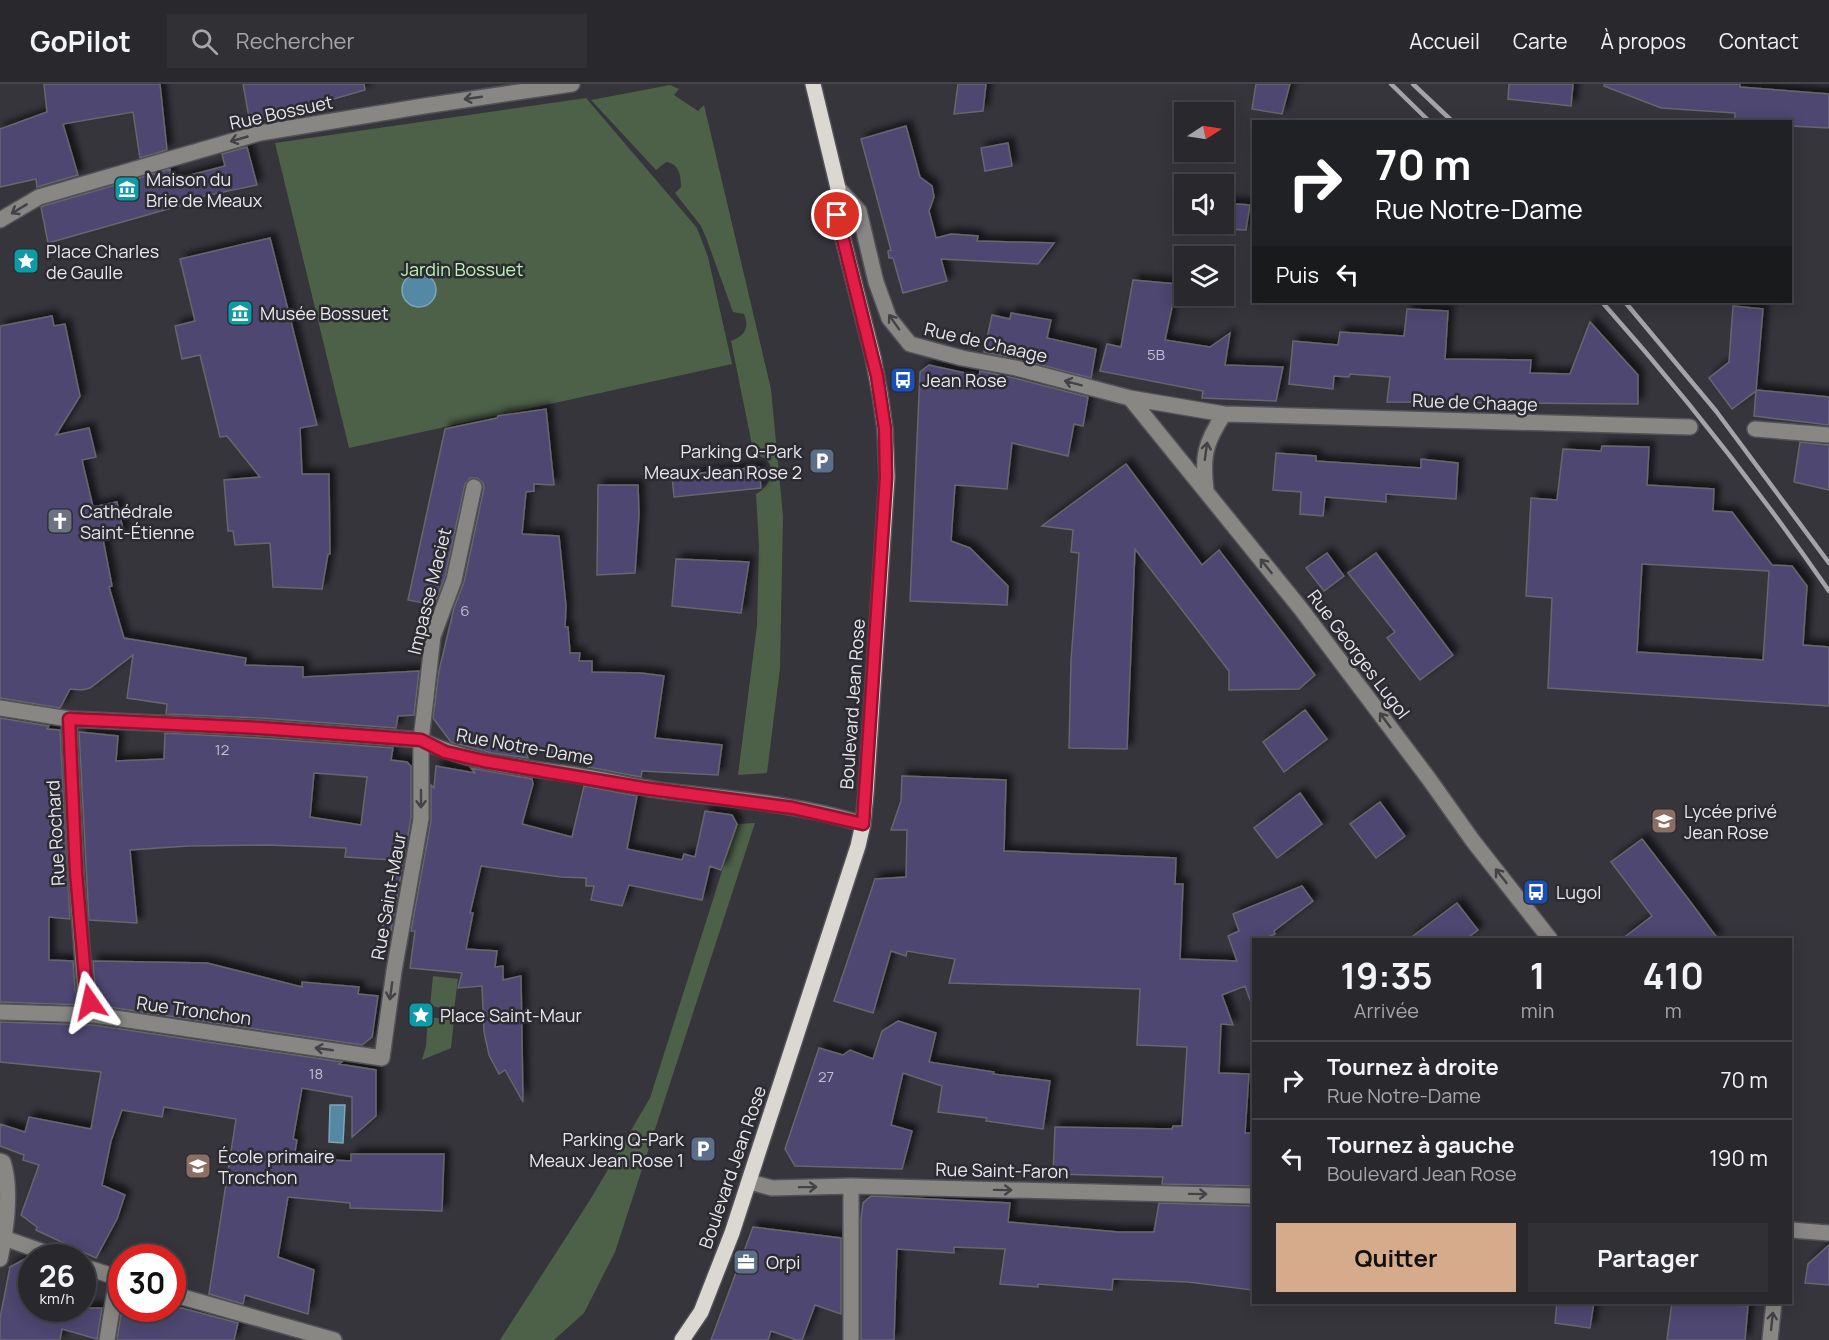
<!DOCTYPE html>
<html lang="fr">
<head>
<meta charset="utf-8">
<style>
	:root { --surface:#28282d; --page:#303035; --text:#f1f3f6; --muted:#a5a6aa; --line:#444449; --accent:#d6ab8b }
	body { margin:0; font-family:Manrope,sans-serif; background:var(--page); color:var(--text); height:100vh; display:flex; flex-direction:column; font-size:22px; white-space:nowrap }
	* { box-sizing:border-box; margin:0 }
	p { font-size:20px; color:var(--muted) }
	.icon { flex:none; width:33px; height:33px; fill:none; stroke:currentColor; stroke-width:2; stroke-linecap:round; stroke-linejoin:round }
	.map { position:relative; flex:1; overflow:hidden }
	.drawer { position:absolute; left:1252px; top:854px; width:540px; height:366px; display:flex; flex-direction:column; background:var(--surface); border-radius:0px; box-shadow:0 3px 15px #0003,0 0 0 2px var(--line) }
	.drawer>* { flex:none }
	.top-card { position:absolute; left:1252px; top:36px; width:540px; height:183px; border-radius:0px; box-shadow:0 3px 15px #0003,0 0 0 2px var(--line); background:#202124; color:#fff; overflow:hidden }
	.needle { width:39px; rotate:78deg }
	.controls { position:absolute; left:1174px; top:18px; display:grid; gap:12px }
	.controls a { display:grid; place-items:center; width:60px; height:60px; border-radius:0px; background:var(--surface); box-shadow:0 3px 15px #0003,0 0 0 2px var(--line); font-size:30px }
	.speed { position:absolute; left:18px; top:1160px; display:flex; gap:12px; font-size:30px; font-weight:700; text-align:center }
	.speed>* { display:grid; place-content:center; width:78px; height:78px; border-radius:50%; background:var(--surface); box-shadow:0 3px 15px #0003,0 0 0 2px var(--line); line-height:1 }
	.speed small { font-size:15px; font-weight:400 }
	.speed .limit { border:9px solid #d22; background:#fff; color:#111 }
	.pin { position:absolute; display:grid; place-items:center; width:51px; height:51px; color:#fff; margin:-26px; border:3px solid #fff; border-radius:50%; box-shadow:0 2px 6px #0007 }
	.me { position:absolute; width:66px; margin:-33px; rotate:349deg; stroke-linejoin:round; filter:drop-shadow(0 0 4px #0008) }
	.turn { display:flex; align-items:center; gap:21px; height:126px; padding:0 24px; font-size:27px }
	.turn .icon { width:78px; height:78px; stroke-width:2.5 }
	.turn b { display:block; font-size:42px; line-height:51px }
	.then { display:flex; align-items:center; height:57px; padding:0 24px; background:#0003; gap:12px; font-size:22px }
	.eta { display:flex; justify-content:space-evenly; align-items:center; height:102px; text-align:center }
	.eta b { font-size:36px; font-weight:700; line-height:42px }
	.cta { display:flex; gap:12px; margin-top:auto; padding:12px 24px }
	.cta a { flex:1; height:69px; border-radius:0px; background:var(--accent); color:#111; font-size:24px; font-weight:700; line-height:69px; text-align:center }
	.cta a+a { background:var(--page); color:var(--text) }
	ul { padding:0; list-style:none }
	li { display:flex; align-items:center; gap:18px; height:78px; padding:0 24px; border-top:2px solid var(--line) }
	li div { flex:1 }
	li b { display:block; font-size:22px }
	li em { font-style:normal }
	header { display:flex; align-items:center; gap:36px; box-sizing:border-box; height:84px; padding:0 30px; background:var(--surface); border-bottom:2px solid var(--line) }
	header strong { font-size:28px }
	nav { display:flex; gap:33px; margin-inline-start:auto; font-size:21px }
	.search { width:420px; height:54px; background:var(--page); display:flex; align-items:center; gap:15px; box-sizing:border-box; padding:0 21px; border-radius:0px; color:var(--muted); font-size:22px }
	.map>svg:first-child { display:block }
</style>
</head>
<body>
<header>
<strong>GoPilot</strong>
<div class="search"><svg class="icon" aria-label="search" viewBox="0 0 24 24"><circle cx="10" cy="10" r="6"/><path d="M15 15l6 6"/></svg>Rechercher</div>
<nav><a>Accueil</a><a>Carte</a><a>À propos</a><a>Contact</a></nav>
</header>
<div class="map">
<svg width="1829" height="1256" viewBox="0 0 1829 1256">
	<defs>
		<filter id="shadow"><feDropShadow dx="5.5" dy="-5.5" stdDeviation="3" flood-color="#0009"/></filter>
	</defs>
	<rect width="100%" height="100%" fill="#36353c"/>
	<path fill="#4c6148" d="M670 1 679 5 674 11 698 27 704 21 771 305 783 432 780 584 767 689 738 691 757 541 759 462 756 410C776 399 778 374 754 371L731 257C744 252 750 245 744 230L733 228 707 156 701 142 675 109 681 103C681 92 679 79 666 78L656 86 591 16Z
		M586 14 697 144 708 173 732 280 349 364 275 59Z
		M755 739 615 1168 584 1229 554 1256H500L590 1116 650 1014 737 740Z
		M433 892 458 895 454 926 430 922Z
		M428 933 454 936 451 964 422 976 426 962Z"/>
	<path fill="#5488a5" stroke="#80a4ba" stroke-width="1.5" d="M402 206a17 17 0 1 1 34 0a17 17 0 1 1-34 0Z
		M330 1021H345L343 1059 329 1058Z"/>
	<path fill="#4e4771" stroke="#66666d" stroke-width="1.5" fill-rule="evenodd" filter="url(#shadow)" d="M44 0H160L167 66 140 74 133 28 63 40 78 91 37 103 36 95 0 103V45L47 28Z
		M243 0H364L365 6 250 39Z
		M958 0H986L983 27 954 30Z
		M1256 0H1290L1282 30 1252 25Z
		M1509 0H1573L1571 22 1508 15Z
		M1604 0H1740V3L1829 10V44L1791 42V38H1735V29L1661 24 1604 2Z
		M906 42 920 93 932 102 934 113 929 127 936 154 951 150 978 152 977 157 1054 159 1038 180 941 175 947 197 903 209 893 174H889L888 167 891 166 861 55Z
		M1008 59 1012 82 985 87 981 64Z
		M247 63 257 101 185 116 186 120 48 159 41 123 43 122 170 85 171 96 225 82 222 70Z
		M1224 119 1250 121 1246 146 1224 145Z
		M270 154 317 341 300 344 302 390H329L330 470H328L322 505 273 503 270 459 235 461 233 447H228L224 396 260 393 227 352 220 353 200 271 182 275 175 242 195 237 180 175Z
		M1133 196 1177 200 1165 256 1210 263 1230 249 1225 281 1283 283 1276 317 1202 314 1203 307 1100 287 1107 260 1121 263Z
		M1733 222 1763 225 1756 307 1732 325 1709 294 1729 278Z
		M1407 225 1448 227 1445 275 1531 276 1530 289 1570 290 1590 238 1638 291V320L1387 318 1390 293 1350 290 1349 293 1334 292 1333 305 1289 300 1293 257 1338 261 1340 248 1404 252Z
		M1011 229 1051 236 1047 254 1096 265 1091 294 1018 275 984 268 992 231 1010 235Z
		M52 232 54 242 65 240 80 312 56 351 89 344 96 373 82 376 93 423 117 418 124 450 103 455 112 502 109 503 124 554 246 574 245 581 303 583V593L419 587 414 631 398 632 396 644 261 634 166 630 167 620 127 614 133 571 90 604 82 606 70 605 60 624 0 614V242Z
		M929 281 979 292 980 287 1014 294 1088 313 1083 342 1074 340 1068 372 1012 359 1007 405 955 401 951 457 970 464 1008 502 1007 521 910 517 920 288Z
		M1756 306 1829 313V341L1754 332Z
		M546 325 554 401 534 400V407L526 408 522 450 559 452 566 522 565 543H568L570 569H580L579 577H592V588L641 589 664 592 655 654 722 661 718 691 642 687 641 693 588 683 590 675 561 670 525 664 528 674 492 669 451 658 433 634 439 587 454 524 464 498 484 404 483 399 477 394H470L465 400 445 493 434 521 408 516 445 345 497 334 498 332Z
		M1800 358 1829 361V406L1794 398Z
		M1602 362 1649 363 1647 401 1714 405 1713 427 1732 428 1772 481 1792 482 1807 502 1803 561 1829 563V622L1548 604 1552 514 1526 512 1531 414 1557 416 1563 365 1601 367ZM1642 480 1769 487 1763 576 1637 568Z
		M1276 369 1316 372V377L1421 384V375L1458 379 1456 415 1386 410V418L1325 413 1323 432 1300 430 1301 408 1273 406Z
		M1126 380 1202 481 1219 466 1315 591 1299 605 1229 606V587L1135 465 1127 665 1069 664 1071 577 1079 469 1071 468 1073 446 1042 442Z
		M759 383 761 404 674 413 672 392Z
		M598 401H638L639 430 635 489 597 491Z
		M1327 469 1344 492 1324 507 1306 484Z
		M1376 469 1453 571 1420 596 1387 554 1395 548 1348 489Z
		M676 475 749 478 741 529 672 522Z
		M1305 626 1327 655 1284 688 1263 658Z
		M0 634 49 642 47 645 60 646 70 835 49 833V876L73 877 75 906 81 921 0 918Z
		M79 648 118 652 116 677 164 675 165 649 259 654 393 664 391 676 407 678 411 682V734L391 847H382L393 776 345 773 346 764 268 761 188 762 130 766 137 839 89 836ZM314 689 367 693 361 741 310 733Z
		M436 682 475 689 471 684 532 695 533 700 522 740 572 753 584 702 637 712 627 765 682 776 684 770 695 773 705 727 732 731 737 740 721 786 710 782 702 816 629 801 622 822 591 816 594 802H586V794L561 793 481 782 470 829H473L466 865 497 867 495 883 503 882V896L521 892 523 1018 505 986 499 990 489 971 484 948 482 902 458 904 462 889 410 884 415 847H411L431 737V701L434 704Z
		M902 692 1006 696 1004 767 1176 774 1175 800H1183L1180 875 1237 877 1228 852 1239 847 1233 830 1302 802 1313 817 1274 847 1275 850 1264 855H1254V916H1250L1245 902 1222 911 1233 941 1221 940 1219 989 1249 990 1245 1049H1254V1102L1162 1100 1163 1093 1053 1090 1055 1043 1172 1045 1173 1042H1182L1187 963 1137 961 1140 905 949 899 955 875 907 867 906 872 891 867 873 929 834 917 875 795 906 793 907 746H891L901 717Z
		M1300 709 1322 740 1277 774 1254 744Z
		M1380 718 1405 752 1376 774 1350 740Z
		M1642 755 1689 816 1718 855H1622L1652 832 1611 778Z
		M1457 819 1478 846 1466 855H1409Z
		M93 877 207 879 302 903V898L359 903 358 910 378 912 372 953 362 961 102 922 95 903Z
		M898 937 936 949 929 978 994 988 993 990 1050 997 1043 1045 986 1037 987 1034 938 1028 942 1002 903 989 891 1041 912 1047 902 1085 795 1082 785 1065 819 964 843 971 850 966 873 975 882 947Z
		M0 938 94 941 342 978 339 980 376 986V1032L352 1053V1013L302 1004 293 1055 297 1056 294 1074 351 1077V1070H444L442 1127 350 1124V1119L288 1113 278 1173 314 1186 308 1230 245 1211 243 1220 209 1210 236 1035 164 1023 162 1033 122 1026 111 1057 102 1101 125 1111 117 1135 96 1174 36 1146 37 1143 21 1131 39 1081 23 1076 24 1071 0 1062V1040L25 1048 29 1033 91 1045 101 988 0 978Z
		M871 1112 1010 1119 1008 1138 1118 1148H1154L1159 1119 1254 1122V1193L1252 1206 1188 1198 1113 1195 1112 1206 1038 1200V1203L1000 1200 1005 1165 954 1163V1169L897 1165 894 1256H861V1135L863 1119Z
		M753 1143 841 1154V1230L815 1221 802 1256H797L771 1247 768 1256H711Z
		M1829 1161V1201L1805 1199 1808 1180Z
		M28 1173 32 1174V1224H102L97 1255 62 1245 60 1256H0V1234L10 1183Z
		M1557 1218H1594L1590 1244 1555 1239Z
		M1672 1218H1706L1748 1222 1745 1256H1667Z
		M122 1224H182L238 1239 234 1256H117Z"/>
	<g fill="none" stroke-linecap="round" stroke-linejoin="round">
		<g stroke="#525158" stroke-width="18">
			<path id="minor" d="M838 104 859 127 876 198 889 234 910 260 962 274 1016 284 1130 314 1224 330 1690 343
				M0 136 39 113 260 49 424 22 572 0
				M1130 314 1301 525 1429 695 1473 757 1550 855
				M1755 345 1829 351
				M1206 406C1202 372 1205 359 1224 330
				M0 624 69 635 260 644 421 656C466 678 513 682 562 689 597 694 631 702 665 707 731 715 799 720 863 740
				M69 635 76 788 85 905 95 931
				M0 928 95 931 382 974 394 887 421 735V656L433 552 454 496 474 403
				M0 1077 3 1078C12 1104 6 1148 0 1175
				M750 1098 772 1104 851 1102 1254 1112
				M851 1102V1256
				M1791 1146 1829 1149
				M4 1154 58 1173
				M82 1182 122 1195
				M172 1210 334 1256
				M107 1256 117 1194
				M1770 1256 1774 1218"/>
		</g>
		<g stroke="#525158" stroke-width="18">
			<path id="major" d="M682 1256 701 1228 732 1149 858 762 863 740 866 709 887 393 885 345 880 310 873 273 837 131 838 104 813 0"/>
		</g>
		<use href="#minor" stroke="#888784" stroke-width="15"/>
		<use href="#major" stroke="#dbd8d1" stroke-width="15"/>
		<path stroke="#a4a3a9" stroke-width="4.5" d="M1391 0 1430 38
			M1413 0 1453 38
			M1602 218C1684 310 1759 406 1829 507
			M1625 218 1716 327 1829 479"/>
	</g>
	<defs><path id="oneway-shaft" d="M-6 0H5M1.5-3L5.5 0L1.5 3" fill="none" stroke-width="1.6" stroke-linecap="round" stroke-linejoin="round" transform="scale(1.5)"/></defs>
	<g stroke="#434246">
		<use href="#oneway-shaft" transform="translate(473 14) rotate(172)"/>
		<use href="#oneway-shaft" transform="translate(239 55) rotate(164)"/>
		<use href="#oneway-shaft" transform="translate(19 125) rotate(149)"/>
		<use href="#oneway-shaft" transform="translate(894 238) rotate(-125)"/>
		<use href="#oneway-shaft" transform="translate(1073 299) rotate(-165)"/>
		<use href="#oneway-shaft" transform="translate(1206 367) rotate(-82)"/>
		<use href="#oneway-shaft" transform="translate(1266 482) rotate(-129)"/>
		<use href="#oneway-shaft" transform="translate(1385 636) rotate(-127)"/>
		<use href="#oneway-shaft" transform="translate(421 715) rotate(90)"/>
		<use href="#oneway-shaft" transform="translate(1501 792) rotate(-128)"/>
		<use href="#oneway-shaft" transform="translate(391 907) rotate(98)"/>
		<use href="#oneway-shaft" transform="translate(324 965) rotate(-172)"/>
		<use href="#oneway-shaft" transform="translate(808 1103) rotate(-1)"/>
		<use href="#oneway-shaft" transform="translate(1003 1106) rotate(1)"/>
		<use href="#oneway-shaft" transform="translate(1198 1110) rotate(1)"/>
		<use href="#oneway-shaft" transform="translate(1772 1237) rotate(-84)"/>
	</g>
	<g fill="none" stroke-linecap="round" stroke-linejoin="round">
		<g stroke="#92132f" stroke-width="15">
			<path id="route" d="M90 918 86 905 76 788 69 635 260 644 421 656 445 668 484 677 643 704 793 724 863 740 886 393 885 345 877 292 837 131"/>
		</g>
		<use href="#route" stroke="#e11d48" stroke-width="10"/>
	</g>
	<defs>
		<g id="museum-square" transform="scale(1.35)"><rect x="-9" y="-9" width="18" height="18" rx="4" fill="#0f9aa8" stroke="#2c2b31"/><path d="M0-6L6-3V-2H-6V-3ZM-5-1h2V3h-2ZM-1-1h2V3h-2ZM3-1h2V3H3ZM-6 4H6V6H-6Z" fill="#fff"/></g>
		<g id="sight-square" transform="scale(1.35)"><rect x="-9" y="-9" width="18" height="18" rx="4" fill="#0f9aa8" stroke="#2c2b31"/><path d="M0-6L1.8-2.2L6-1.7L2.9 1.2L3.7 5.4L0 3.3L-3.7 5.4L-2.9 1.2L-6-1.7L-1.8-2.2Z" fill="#fff"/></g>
		<g id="bus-square" transform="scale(1.35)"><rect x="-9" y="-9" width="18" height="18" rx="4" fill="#1a4fb4" stroke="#2c2b31"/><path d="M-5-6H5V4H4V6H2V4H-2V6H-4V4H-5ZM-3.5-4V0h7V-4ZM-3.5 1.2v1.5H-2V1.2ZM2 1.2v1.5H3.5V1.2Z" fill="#fff"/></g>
		<g id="parking-square" transform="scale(1.35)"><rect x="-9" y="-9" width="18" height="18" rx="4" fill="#5c6f8a" stroke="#2c2b31"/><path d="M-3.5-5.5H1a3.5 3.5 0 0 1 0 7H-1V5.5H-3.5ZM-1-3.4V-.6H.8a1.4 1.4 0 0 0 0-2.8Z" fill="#fff"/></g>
		<g id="church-square" transform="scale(1.35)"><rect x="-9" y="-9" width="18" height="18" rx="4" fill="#6b7280" stroke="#2c2b31"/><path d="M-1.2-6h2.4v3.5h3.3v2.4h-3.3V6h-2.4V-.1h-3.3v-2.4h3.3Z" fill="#fff"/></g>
		<g id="school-square" transform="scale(1.35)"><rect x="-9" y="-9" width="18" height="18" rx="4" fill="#8d6e63" stroke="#2c2b31"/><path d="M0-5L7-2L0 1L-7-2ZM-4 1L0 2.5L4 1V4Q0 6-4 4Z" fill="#fff"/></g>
		<g id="office-square" transform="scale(1.35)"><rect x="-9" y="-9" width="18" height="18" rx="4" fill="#5c6f8a" stroke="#2c2b31"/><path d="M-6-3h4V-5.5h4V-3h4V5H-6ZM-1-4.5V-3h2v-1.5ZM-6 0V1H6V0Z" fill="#fff"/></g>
	</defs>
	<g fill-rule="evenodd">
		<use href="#museum-square" x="127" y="105"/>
		<use href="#sight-square" x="26" y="177"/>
		<use href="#museum-square" x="240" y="229"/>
		<use href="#bus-square" x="903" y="296"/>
		<use href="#parking-square" x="822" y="377"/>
		<use href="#church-square" x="60" y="437"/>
		<use href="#school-square" x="1664" y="737"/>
		<use href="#bus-square" x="1536" y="808"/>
		<use href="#sight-square" x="421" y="931"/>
		<use href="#parking-square" x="703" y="1065"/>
		<use href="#school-square" x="198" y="1082"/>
		<use href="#office-square" x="746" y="1178"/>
	</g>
	<g text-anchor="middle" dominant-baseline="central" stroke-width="5" stroke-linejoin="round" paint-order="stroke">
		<g font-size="15" fill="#c2bfcd">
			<text x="1156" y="270">5B</text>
			<text x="465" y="526">6</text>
			<text x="222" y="665">12</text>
			<text x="316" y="989">18</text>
			<text x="826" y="992">27</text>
		</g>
		<g font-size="18" fill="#e8e7ec" stroke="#2c2b31">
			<text transform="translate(281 28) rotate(-12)">Rue Bossuet</text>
			<text transform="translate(986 258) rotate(13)">Rue de Chaage</text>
			<text transform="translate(1475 318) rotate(2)">Rue de Chaage</text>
			<text transform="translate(429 507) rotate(-76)">Impasse Maciet</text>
			<text transform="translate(1359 570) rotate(53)">Rue Georges Lugol</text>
			<text transform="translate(852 620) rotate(-86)">Boulevard Jean Rose</text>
			<text transform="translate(525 662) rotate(10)">Rue Notre-Dame</text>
			<text transform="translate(55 749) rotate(-93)">Rue Rochard</text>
			<text transform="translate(388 812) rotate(-80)">Rue Saint-Maur</text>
			<text transform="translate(194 926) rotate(8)">Rue Tronchon</text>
			<text transform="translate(732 1083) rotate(-71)">Boulevard Jean Rose</text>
			<text transform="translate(1002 1086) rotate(1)">Rue Saint-Faron</text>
		</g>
		<g font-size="18" fill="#e8e7ec" stroke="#2c2b31" text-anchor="start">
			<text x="146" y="95">Maison du<tspan x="146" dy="21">Brie de Meaux</tspan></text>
			<text x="46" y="167">Place Charles<tspan x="46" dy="21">de Gaulle</tspan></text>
			<text x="260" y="229">Musée Bossuet</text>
			<text x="922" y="296">Jean Rose</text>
			<text x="802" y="367" text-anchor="end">Parking Q-Park<tspan x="802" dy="21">Meaux Jean Rose 2</tspan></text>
			<text x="80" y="427">Cathédrale<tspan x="80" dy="21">Saint-Étienne</tspan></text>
			<text x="1684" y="727">Lycée privé<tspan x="1684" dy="21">Jean Rose</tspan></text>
			<text x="1556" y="808">Lugol</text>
			<text x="440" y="931">Place Saint-Maur</text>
			<text x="684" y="1055" text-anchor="end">Parking Q-Park<tspan x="684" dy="21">Meaux Jean Rose 1</tspan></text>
			<text x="218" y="1072">École primaire<tspan x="218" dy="21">Tronchon</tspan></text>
			<text x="766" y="1178">Orpi</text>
		</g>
		<g font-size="18" fill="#bff5b6" stroke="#2c2b31">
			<text x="462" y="185">Jardin Bossuet</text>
		</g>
	</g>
</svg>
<div class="controls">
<a><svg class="needle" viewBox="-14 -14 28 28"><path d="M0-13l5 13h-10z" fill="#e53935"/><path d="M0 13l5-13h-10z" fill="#a5a6aa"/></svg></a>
<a><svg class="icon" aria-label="sound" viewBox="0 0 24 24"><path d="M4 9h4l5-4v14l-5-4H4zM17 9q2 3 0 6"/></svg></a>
<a><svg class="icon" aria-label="layers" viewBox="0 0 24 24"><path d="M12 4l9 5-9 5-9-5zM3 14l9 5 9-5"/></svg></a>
</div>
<div class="speed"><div>26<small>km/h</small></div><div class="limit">30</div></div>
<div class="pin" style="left:837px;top:131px;background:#d93025"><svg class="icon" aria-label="arrive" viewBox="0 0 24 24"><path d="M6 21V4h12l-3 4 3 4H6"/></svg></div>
<svg class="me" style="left:90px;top:918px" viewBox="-20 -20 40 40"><path d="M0-17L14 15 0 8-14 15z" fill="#e11d48" stroke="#fff" stroke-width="4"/></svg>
<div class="top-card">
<div class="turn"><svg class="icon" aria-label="right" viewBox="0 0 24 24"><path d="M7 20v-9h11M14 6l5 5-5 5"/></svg><div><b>70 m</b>Rue Notre-Dame</div></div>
<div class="then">Puis<svg class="icon" aria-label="left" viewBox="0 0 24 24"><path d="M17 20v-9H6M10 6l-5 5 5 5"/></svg></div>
</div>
<section class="drawer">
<div class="eta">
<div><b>19:35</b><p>Arrivée</p></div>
<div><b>1</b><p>min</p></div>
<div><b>410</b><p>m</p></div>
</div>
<ul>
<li><svg class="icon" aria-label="right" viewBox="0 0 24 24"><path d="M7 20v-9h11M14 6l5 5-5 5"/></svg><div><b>Tournez à droite</b><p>Rue Notre-Dame</p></div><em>70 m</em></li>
<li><svg class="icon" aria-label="left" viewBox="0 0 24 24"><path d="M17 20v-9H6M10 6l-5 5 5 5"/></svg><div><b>Tournez à gauche</b><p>Boulevard Jean Rose</p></div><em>190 m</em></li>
</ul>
<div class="cta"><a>Quitter</a><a>Partager</a></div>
</section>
</div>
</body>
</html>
